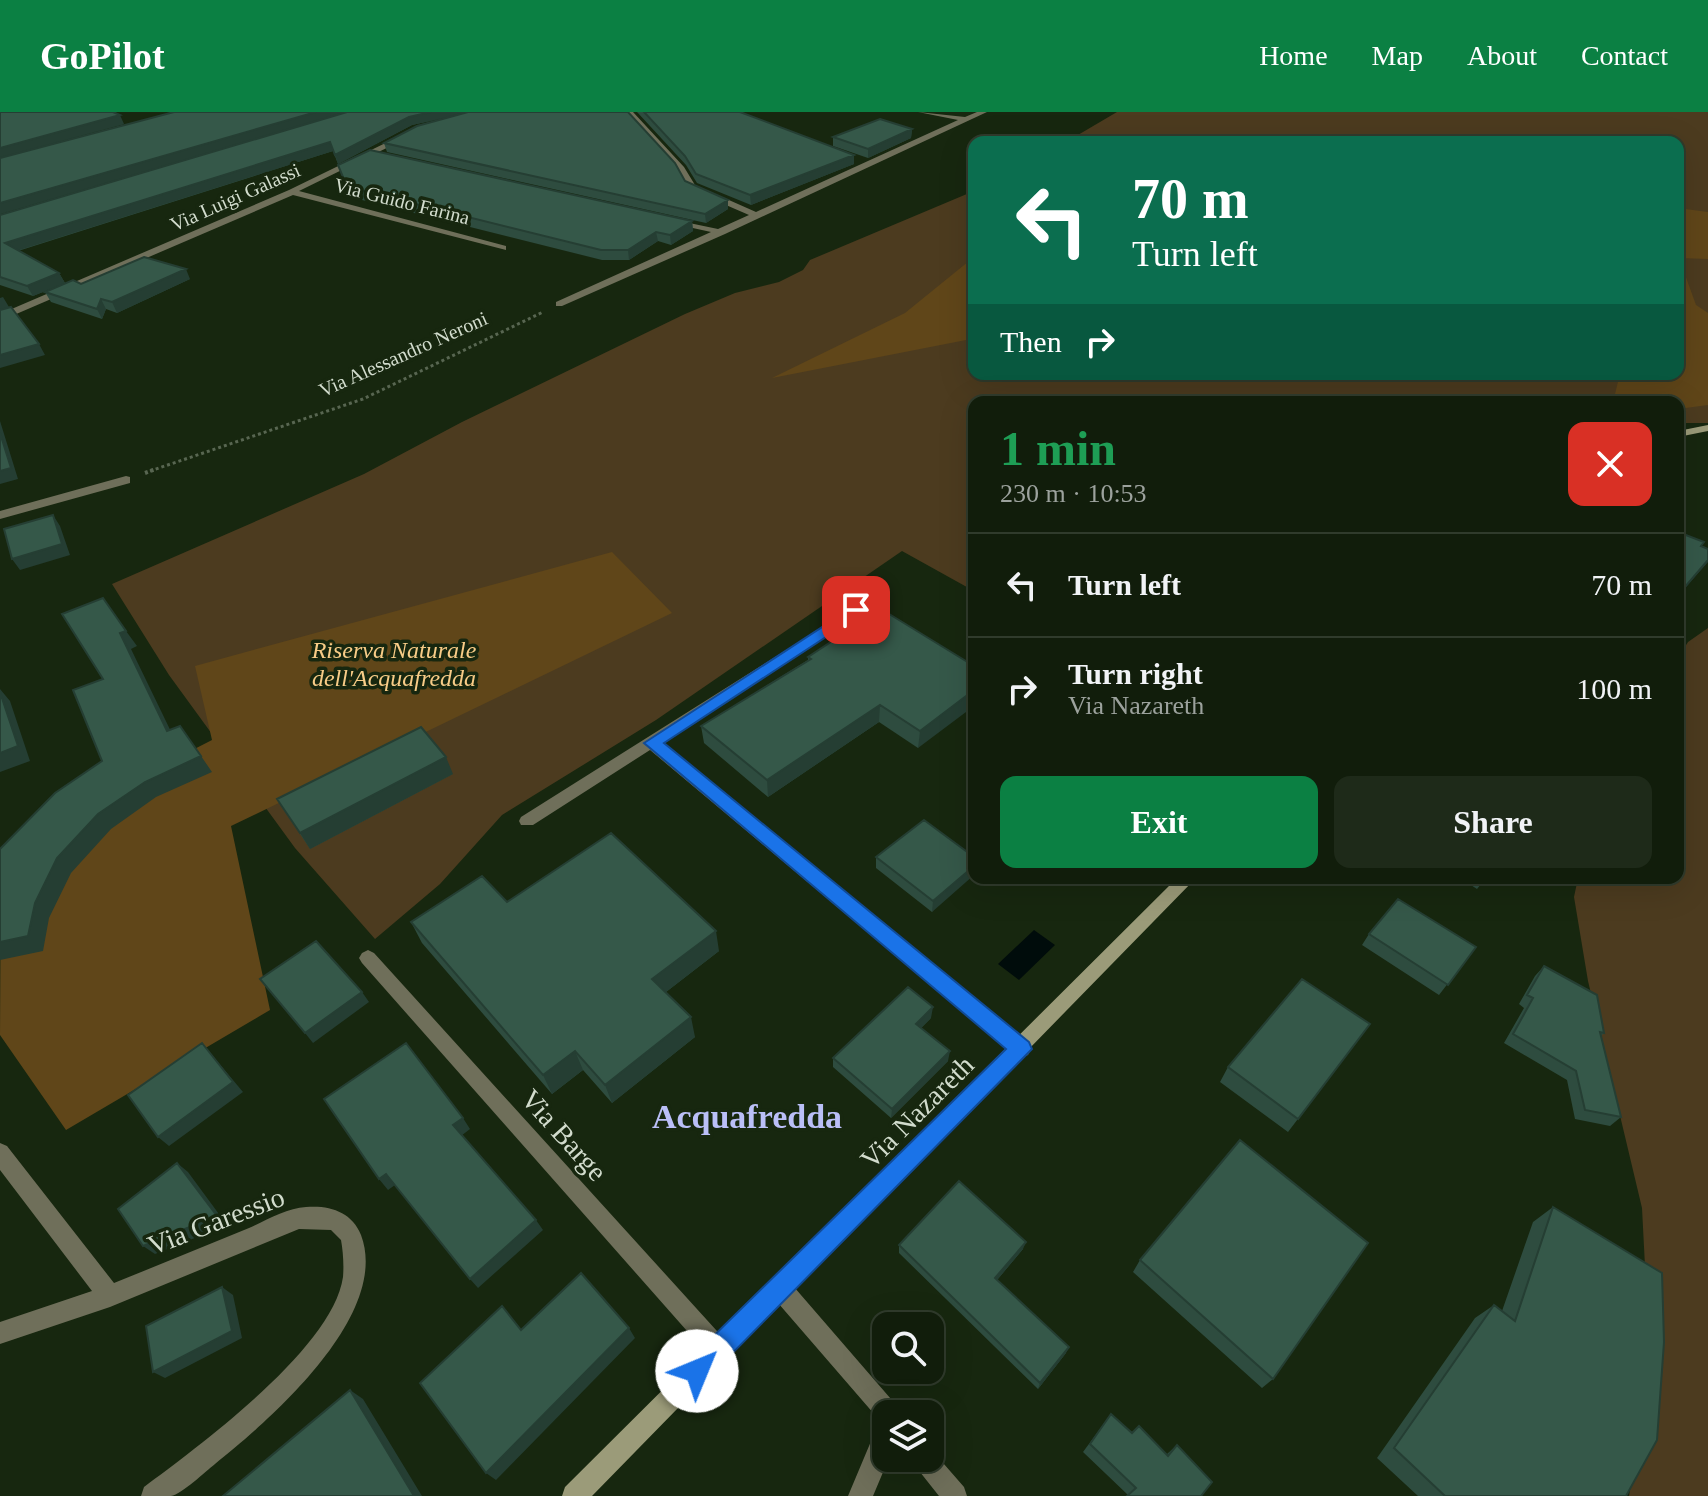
<!DOCTYPE html>
<html lang="en">
<head>
<meta charset="utf-8">
<style>
	:root { --surface:#111d0b; --page:#1e2a19; --text:#f1f3f6; --muted:#9ca29d; --line:#303b2c; --accent:#0b8043 }
	body { margin:0; font-family:Georgia,serif; background:var(--page); color:var(--text); height:100vh; display:flex; flex-direction:column; font-size:30px; white-space:nowrap }
	* { box-sizing:border-box; margin:0 }
	p { font-size:26px; color:var(--muted) }
	.icon { flex:none; width:44px; height:44px; fill:none; stroke:currentColor; stroke-width:2; stroke-linecap:round; stroke-linejoin:round }
	.map { position:relative; flex:1; overflow:hidden }
	.sheet { position:absolute; left:968px; top:284px; width:716px; height:488px; display:flex; flex-direction:column; background:var(--surface); border-radius:16px; box-shadow:0 8px 32px #0002,0 0 0 2px var(--line) }
	.sheet>* { flex:none }
	.hud { position:absolute; left:968px; top:24px; width:716px; height:244px; border-radius:16px; box-shadow:0 8px 32px #0002,0 0 0 2px var(--line); background:#0b6e4f; color:#fff; overflow:hidden }
	.fabs { position:absolute; left:872px; top:1200px; display:grid; gap:16px }
	.fabs a { display:grid; place-items:center; width:72px; height:72px; border-radius:16px; background:var(--surface); box-shadow:0 8px 32px #0002,0 0 0 2px var(--line); font-size:40px }
	.pin { position:absolute; display:grid; place-items:center; width:68px; height:68px; color:#fff; margin:-34px; border-radius:16px; box-shadow:0 4px 12px #0006 }
	.me { position:absolute; width:88px; margin:-44px; rotate:45deg; stroke-linejoin:round; filter:drop-shadow(0 0 6px #0008) }
	.turn { display:flex; align-items:center; gap:28px; height:168px; padding:0 32px; font-size:36px }
	.turn .icon { width:104px; height:104px; stroke-width:2.5 }
	.turn b { display:block; font-size:56px; line-height:68px }
	.then { display:flex; align-items:center; height:76px; padding:0 32px; background:#0003; gap:16px; font-size:30px }
	.round { display:grid; place-items:center; flex:none; width:84px; height:84px; border-radius:16px; background:var(--page) }
	.headline { display:flex; align-items:center; justify-content:space-between; height:136px; padding:0 32px }
	h1 { font-size:48px; font-weight:600; line-height:60px; color:#1e9e55 }
	.action { display:flex; gap:16px; margin-top:auto; padding:16px 32px }
	.action a { flex:1; height:92px; border-radius:16px; background:var(--accent); color:#fff; font-size:32px; font-weight:600; line-height:92px; text-align:center }
	.action a+a { background:var(--page); color:var(--text) }
	ul { padding:0; list-style:none }
	li { display:flex; align-items:center; gap:24px; height:104px; padding:0 32px; border-top:2px solid var(--line) }
	li div { flex:1 }
	li b { display:block; font-size:30px }
	li em { font-style:normal }
	header { display:flex; align-items:center; gap:48px; box-sizing:border-box; height:112px; padding:0 40px; background:var(--accent); color:#fff }
	header strong { font-size:38px }
	nav { display:flex; gap:44px; margin-inline-start:auto; font-size:28px }
	.map>svg:first-child { display:block }
</style>
</head>
<body>
<header>
<strong>GoPilot</strong>
<nav><a>Home</a><a>Map</a><a>About</a><a>Contact</a></nav>
</header>
<div class="map">
<svg width="1708" height="1384" viewBox="0 0 1708 1384">
	<rect width="100%" height="100%" fill="#17270f"/>
	<path fill="#4c3b1f" d="M1117 0H1708V311H1678V290H974V479L902 439 656 608 502 703 440 772 375 827 295 736 169 563 112 472 364 362 462 310 685 202 735 181 779 170 803 158 810 148 974 79V262H1678V30H1066Z
		M1708 516V1384H1629L1650 1251 1642 1096 1588 869 1574 785 1578 766H1678V546L1688 530Z"/>
	<path fill="#604619" d="M1678 96 1708 100V147L1679 146 1696 193 1708 201V293L1678 297V290H1613L1620 262H1678Z
		M974 145V230L966 228 772 266 905 201Z
		M612 440 672 501 231 714 270 898 66 1018 0 923 1 736 212 628 195 554Z"/>
	<path fill="#000c0b" d="M1034 818 1055 833 1019 868 998 852Z"/>
	<g fill="none" stroke-linecap="round" stroke-linejoin="round">
		<path stroke="#586651" stroke-width="3" stroke-dasharray="3 3" stroke-linecap="butt" d="M150 359 363 287 543 200"/>
		<path stroke="#586651" stroke-width="4" stroke-dasharray="3 3" stroke-linecap="butt" d="M145 361 156 357"/>
		<path fill="#6f6f5a" fill-rule="evenodd" d="M780 1165 788 1168 897 1294 901 1302H886V1346H889L873 1384H848L877 1315 885 1312 881 1310 772 1184 769 1176 772 1168Z
			M930 1336 964 1375 967 1384H939L916 1355 913 1346H930Z"/>
		<path fill="#6f6f5a" fill-rule="evenodd" d="M625 0H633L684 55 695 73 756 100 958 8 918 0 965 5 977 0H987L725 122 562 194H556V190L711 120 670 111V107L718 117 749 103 689 77 678 58Z
			M404 22 407 26 299 79 506 134V138L293 83 0 209V202L289 78Z
			M126 364 130 365V371L0 407V399Z
			M856 494 861 495V501L661 630 1028 931 1031 937 1028 943 1021 946 1014 943 650 638 533 713H521L519 709 521 705Z
			M368 838 374 841 726 1229 730 1237 726 1245 718 1249 710 1245 362 851 359 846 362 841Z
			M0 1031 7 1034 114 1171C159 1153 204 1134 249 1116 267 1108 287 1096 306 1095 330 1093 352 1100 361 1123 391 1203 270 1308 215 1352 205 1360 182 1382 171 1384 162 1384 150 1384 141 1384L144 1375C200 1333 333 1236 343 1165 344 1153 343 1139 341 1128L331 1118 299 1117 110 1195 0 1232V1210L92 1179 0 1058Z"/>
		<path fill="#9b9b79" fill-rule="evenodd" d="M1708 313V319L1678 325V319Z
			M1177 766H1196L592 1384H562L565 1375Z"/>
	</g>
	<path fill="#2e4c3f" d="M0 0 124 12 5 44 174 0H628L685 69 728 97 706 111 387 40 384 31 452 4 412 13 338 52 333 39 18 139 59 161 65 171 33 184 0 173V103L296 15 0 102Z
		M637 0H740L854 52 751 93 697 71 686 53Z
		M912 17 911 26 868 46 833 34V25Z
		M338 53 692 109 693 119 671 133 658 129 629 148H602L350 85Z
		M190 167 117 201 106 197 102 207 51 190 45 180 81 172Z
		M808 545 974 554 918 636 879 610 768 685 704 631 701 614 808 548Z
		M453 662 310 737 277 687Z
		M876 745H974L932 800 876 756Z
		M1460 766H1486L1477 777Z
		M507 790 719 839 666 880 695 925 612 991 583 958 552 982 422 831 411 810Z
		M1369 822 1476 835 1439 883 1362 833Z
		M1544 854 1604 921 1601 924 1621 1005 1610 1014 1575 1007 1567 968 1504 931 1524 896 1519 892 1535 864Z
		M931 906 921 916 948 949 891 1006 833 955V946Z
		M1370 912 1288 1020 1220 970 1228 955Z
		M1553 1095 1626 1384H1418L1377 1346 1475 1206 1494 1193 1502 1199 1533 1110Z
		M899 1133 1023 1137 997 1168 1066 1241 1038 1277 899 1141Z
		M1140 1148 1273 1267 1262 1276 1133 1160Z
		M1111 1302 1132 1321 1167 1342 1177 1333 1201 1384 1128 1383 1083 1340Z"/>
	<path fill="#253e33" d="M316 0H348L0 102V91Z
		M431 0H472L412 13 338 52 335 43 409 5Z
		M120 3 124 12 0 46V36Z
		M912 17 911 26 868 46V37Z
		M330 30 333 39 10 141 5 131Z
		M854 43V52L751 93 750 83Z
		M728 88V97L706 111 705 102Z
		M692 109 693 119 671 133 670 123Z
		M656 120 658 129 629 148 628 138Z
		M186 157 190 167 117 201 112 190Z
		M59 161 65 171 33 184 27 174Z
		M3 185 9 195 0 199V186Z
		M101 187 106 197 102 207 97 197Z
		M39 232 45 243 0 256V243Z
		M0 309 18 367 0 372Z
		M53 403 60 414 70 443 20 458 12 447Z
		M1708 448V450L1678 484 1679 482Z
		M126 519 137 534 131 537 178 634 167 619 120 521Z
		M0 577 10 589 30 649 0 660Z
		M974 578V594L918 636 920 619Z
		M880 593 879 610 768 685 767 668Z
		M201 644 212 660 156 685 111 717 71 761 49 806 43 839 0 848V830L35 791 57 746 98 702 145 670Z
		M446 645 453 662 310 737 300 721Z
		M974 754V763L932 800 933 789Z
		M716 819 719 839 657 887 652 867Z
		M362 880 369 890 313 931 305 921Z
		M933 895 931 906 915 922 916 912Z
		M691 905 695 925 612 991 605 973Z
		M202 931 243 980 169 1034 158 1025Z
		M575 939 583 958 552 982 543 963Z
		M950 939 948 949 891 1006 892 997Z
		M463 1006 470 1017 461 1024 453 1013Z
		M177 1051 188 1060 227 1113 155 1142 143 1134Z
		M386 1062 395 1073 388 1078 379 1067Z
		M536 1108 543 1118 478 1176 470 1167Z
		M1026 1130 1023 1137 993 1173 995 1166Z
		M222 1175 233 1183 242 1226 165 1266 153 1260Z
		M629 1216 635 1226 496 1368 486 1361Z
		M1069 1235 1066 1241 1038 1277 1040 1271Z
		M350 1278 363 1287 422 1384H414Z"/>
	<path fill="#355849" stroke="#253e33" stroke-width="2" d="M0 0H113L120 3 0 36Z
		M174 0H316L0 91V46Z
		M347 0H431L409 5 335 43 330 30 5 131 59 161 27 174 0 165V103Z
		M468 0H628L675 51 685 69 728 88 705 102 384 31 417 14Z
		M644 0H740L854 43 750 83 696 62 685 44Z
		M880 7 912 17 868 37 833 25Z
		M370 38 692 109 670 123 656 120 628 138H601L347 75 338 53Z
		M144 145 186 157 112 190 101 187 97 197 45 180 73 168 81 172Z
		M11 195 39 232 0 243V198Z
		M0 321 11 356 0 359Z
		M53 403 62 432 12 447 4 417Z
		M1678 420 1704 430 1701 434 1708 437V448L1679 482Z
		M103 486 126 519 120 521 167 619 180 614 201 644 145 670 98 702 57 746 35 791 28 824 0 830V737L55 681 102 649 73 578 103 567 62 502Z
		M881 497 974 554V578L920 619 880 593 767 668 701 614 811 547 808 545Z
		M0 580 18 634 0 641Z
		M421 615 446 645 300 721 277 687Z
		M924 708 974 745V754L933 789 876 745Z
		M611 721 716 819 652 867 691 905 605 973 575 939 543 963 411 810 482 764 507 790Z
		M1398 787 1476 835 1448 873 1369 822Z
		M316 829 362 880 305 921 260 867Z
		M1544 854 1597 883 1604 921 1600 920 1621 1005 1585 998 1576 959 1513 922 1533 886 1527 883Z
		M1302 867 1370 912 1298 1007 1228 955Z
		M908 875 933 895 916 912 950 939 892 997 833 946Z
		M202 931 233 970 158 1025 128 983Z
		M406 931 463 1006 453 1013 536 1108 470 1167 386 1062 379 1067 324 987Z
		M1240 1028 1368 1131 1273 1267 1140 1148Z
		M177 1051 217 1104 143 1134 118 1097Z
		M959 1069 1026 1130 995 1166 1069 1235 1040 1271 899 1133Z
		M1553 1095 1662 1161 1664 1230 1657 1328 1626 1384H1445L1394 1336 1494 1193 1515 1209Z
		M581 1161 629 1216 486 1361 420 1271 502 1194 521 1218Z
		M222 1175 232 1219 153 1260 146 1214Z
		M350 1278 414 1384H223Z
		M1111 1302 1132 1321 1139 1314 1168 1344 1177 1333 1212 1370 1201 1384H1127L1136 1376 1090 1332Z"/>
	<path fill="#1a73e8" stroke="#114b97" stroke-width="2" d="M856 493 863 498 861 502 664 631 1029 930 1032 937 706 1268 697 1272 688 1268 684 1259 688 1249 1006 937 644 631Z"/>
	<g text-anchor="middle" dominant-baseline="central" stroke-width="7" stroke-linejoin="round" paint-order="stroke">
		<g font-size="20" fill="#d2dccd" stroke="#17270f">
			<text transform="translate(235 85) rotate(-24)">Via Luigi Galassi</text>
			<text transform="translate(402 89) rotate(14)">Via Guido Farina</text>
			<text transform="translate(403 242) rotate(-24)">Via Alessandro Neroni</text>
		</g>
		<g font-size="24" font-style="italic" fill="#f8cc87" stroke="#17270f">
			<text x="394" y="538">Riserva Naturale<tspan x="394" dy="28">dell'Acquafredda</tspan></text>
		</g>
		<g font-size="28" fill="#d2dccd" stroke="#17270f">
			<text transform="translate(917 1000) rotate(-45)">Via Nazareth</text>
			<text transform="translate(564 1023) rotate(48)">Via Barge</text>
			<text transform="translate(216 1109) rotate(-21)">Via Garessio</text>
		</g>
		<g font-size="34" font-weight="bold" fill="#babff7" stroke="#17270f">
			<text x="747" y="1004">Acquafredda</text>
		</g>
	</g>
</svg>
<div class="fabs">
<a><svg class="icon" aria-label="search" viewBox="0 0 24 24"><circle cx="10" cy="10" r="6"/><path d="M15 15l6 6"/></svg></a>
<a><svg class="icon" aria-label="layers" viewBox="0 0 24 24"><path d="M12 4l9 5-9 5-9-5zM3 14l9 5 9-5"/></svg></a>
</div>
<div class="pin" style="left:856px;top:498px;background:#d93025"><svg class="icon" aria-label="arrive" viewBox="0 0 24 24"><path d="M6 21V4h12l-3 4 3 4H6"/></svg></div>
<svg class="me" style="left:697px;top:1259px" viewBox="-20 -20 40 40"><circle r="19" fill="#fff"/><path d="M0-13L10 11 0 6-10 11z" fill="#1a73e8"/></svg>
<div class="hud">
<div class="turn"><svg class="icon" aria-label="left" viewBox="0 0 24 24"><path d="M17 20v-9H6M10 6l-5 5 5 5"/></svg><div><b>70 m</b>Turn left</div></div>
<div class="then">Then<svg class="icon" aria-label="right" viewBox="0 0 24 24"><path d="M7 20v-9h11M14 6l5 5-5 5"/></svg></div>
</div>
<section class="sheet">
<div class="headline"><div><h1>1 min</h1><p>230 m · 10:53</p></div><a class="round" style="background:#d93025;color:#fff"><svg class="icon" aria-label="close" viewBox="0 0 24 24"><path d="M6 6l12 12M18 6L6 18"/></svg></a></div>
<ul>
<li><svg class="icon" aria-label="left" viewBox="0 0 24 24"><path d="M17 20v-9H6M10 6l-5 5 5 5"/></svg><div><b>Turn left</b></div><em>70 m</em></li>
<li><svg class="icon" aria-label="right" viewBox="0 0 24 24"><path d="M7 20v-9h11M14 6l5 5-5 5"/></svg><div><b>Turn right</b><p>Via Nazareth</p></div><em>100 m</em></li>
</ul>
<div class="action"><a>Exit</a><a>Share</a></div>
</section>
</div>
</body>
</html>
